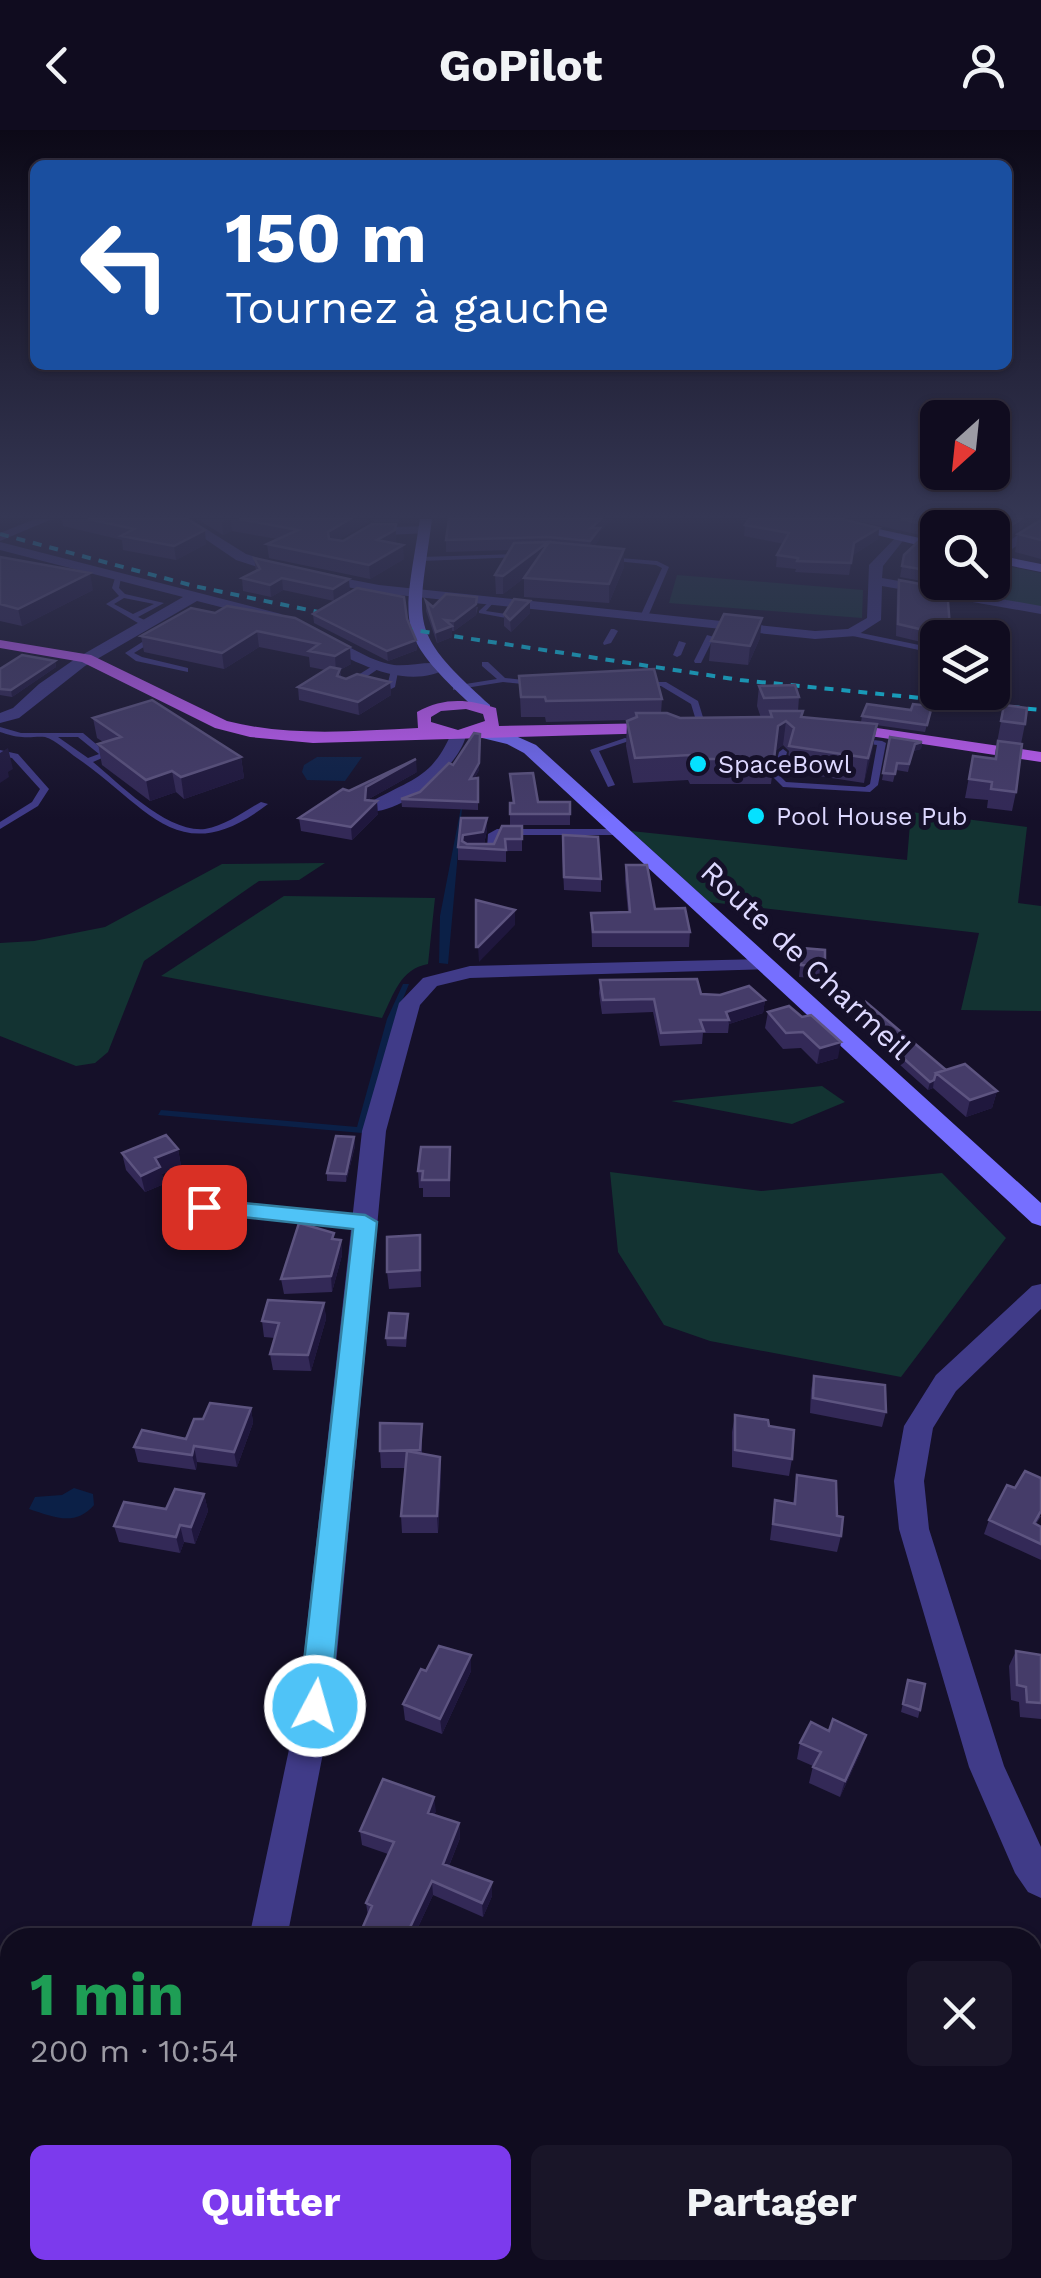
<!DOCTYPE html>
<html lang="fr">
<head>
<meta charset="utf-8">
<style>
	:root { --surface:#100c1f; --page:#191528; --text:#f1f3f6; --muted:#9c9ba4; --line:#302c3d; --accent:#7c3aed }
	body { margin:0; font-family:"Work Sans",sans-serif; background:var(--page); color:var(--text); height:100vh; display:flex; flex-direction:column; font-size:38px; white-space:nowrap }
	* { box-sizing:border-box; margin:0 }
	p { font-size:32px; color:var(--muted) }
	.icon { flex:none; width:55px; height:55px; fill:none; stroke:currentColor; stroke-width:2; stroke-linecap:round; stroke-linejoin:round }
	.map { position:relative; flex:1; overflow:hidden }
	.details { position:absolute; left:0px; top:1798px; width:1042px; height:352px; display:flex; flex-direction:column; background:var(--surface); border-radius:30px 30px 0 0; box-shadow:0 2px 8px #0004,0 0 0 2px var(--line) }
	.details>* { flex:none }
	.top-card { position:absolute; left:30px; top:30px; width:982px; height:210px; border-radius:15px; box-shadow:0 2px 8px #0004,0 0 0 2px var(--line); background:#1a4fa0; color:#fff; overflow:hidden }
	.needle { width:65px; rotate:207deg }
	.tools { position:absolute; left:920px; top:270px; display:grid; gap:20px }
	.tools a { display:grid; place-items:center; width:90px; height:90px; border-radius:15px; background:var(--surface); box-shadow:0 2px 8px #0004,0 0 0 2px var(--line); font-size:50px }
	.pin { position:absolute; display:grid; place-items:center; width:85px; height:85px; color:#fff; margin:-42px; border-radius:20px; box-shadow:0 5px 15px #0006 }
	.me { position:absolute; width:110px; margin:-55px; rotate:6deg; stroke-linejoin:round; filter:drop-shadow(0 0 8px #0008) }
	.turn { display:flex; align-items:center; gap:35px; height:210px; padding:0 30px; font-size:45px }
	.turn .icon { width:130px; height:130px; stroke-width:2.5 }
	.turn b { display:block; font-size:70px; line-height:85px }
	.round { display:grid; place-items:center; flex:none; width:105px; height:105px; border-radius:15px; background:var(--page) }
	.headline { display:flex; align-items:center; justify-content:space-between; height:170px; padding:0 30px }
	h1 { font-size:60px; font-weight:700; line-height:75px; color:#1e9e55 }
	.action { display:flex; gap:20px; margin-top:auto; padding:20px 30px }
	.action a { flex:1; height:115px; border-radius:15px; background:var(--accent); color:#fff; font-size:40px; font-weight:700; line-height:115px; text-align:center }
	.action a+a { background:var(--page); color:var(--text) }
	header { display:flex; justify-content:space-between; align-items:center; height:130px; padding:0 30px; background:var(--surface); font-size:45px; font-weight:700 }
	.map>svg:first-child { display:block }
</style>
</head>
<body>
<header><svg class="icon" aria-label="back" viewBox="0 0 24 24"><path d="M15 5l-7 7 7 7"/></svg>GoPilot<svg class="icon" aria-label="person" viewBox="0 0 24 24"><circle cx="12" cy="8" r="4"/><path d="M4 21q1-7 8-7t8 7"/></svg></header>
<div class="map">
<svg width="1041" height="2148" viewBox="0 0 1041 2148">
	<rect width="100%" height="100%" fill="#151029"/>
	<path fill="#133332" d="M993 433 1041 443V477L945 460 954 453 992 452Z
		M677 445 863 460 862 488 669 473Z
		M911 682 1027 697 1018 773 1041 776V881L961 880 979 803 709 772 631 701 907 730Z
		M325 733 299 750 259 751 144 831 108 922 95 933 76 936 0 906V813L34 811 105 797 222 734Z
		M284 766 435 768 428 834C400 839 394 864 382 888L161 846Z
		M822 956 845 972 792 994 671 971Z
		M610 1042 761 1061 942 1043 1006 1108 901 1247 710 1211 664 1195 618 1122Z
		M293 2140H546L572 2148H291Z"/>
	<path fill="#0b2047" d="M317 627H362L345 651 307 650 302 642 304 635Z
		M463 667 448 834 439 833 440 786Z
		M403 854H409L395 888 367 999 362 1003 158 985 161 980 357 997 387 889Z
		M74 1358 93 1364 94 1375C75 1397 54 1387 29 1379L35 1367 62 1365Z"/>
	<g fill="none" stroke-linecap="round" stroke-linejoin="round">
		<path fill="#403b88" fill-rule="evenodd" d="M522 424 525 426 524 427 421 431 418 429 421 427Z
			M607 427 657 431 669 437 646 491 639 489 662 438 656 435 605 430V428Z
			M118 446 121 448 119 458 125 464 164 473 138 487 149 492V496H143L106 474 119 466 112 458 115 448ZM124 468 154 474 133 484 114 474Z
			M491 470 494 472 486 481 506 484V488L479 483V481Z
			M614 499 618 501 611 513 604 515 603 513 611 499Z
			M851 501 924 516 938 522V527L919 520 848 505V501Z
			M153 505 160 507 134 523 142 527 188 538V542L136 531 125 523Z
			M707 505 714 507 701 533H695L694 531Z
			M679 511 686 513 681 525 677 527 673 525Z
			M482 532H488L505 548 532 551 536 553 532 555 503 552 453 560V556L497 549 482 536Z
			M374 535 381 537 353 556H347V552Z
			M391 540 398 542 395 557 391 559 387 557Z
			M639 552H666L698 571 706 597 702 599 698 597 691 574 661 556H639Z
			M0 597 21 603H83L109 625 93 632C120 654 167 703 205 699 225 696 243 682 261 672L268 674C178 743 148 676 77 628 68 622 56 610 45 607 38 606 30 608 22 607 15 607 7 604 0 602ZM58 607H78L99 624 88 628Z
			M625 608 632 610 599 621 615 655 608 657 590 620Z
			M855 608 882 611 886 613 878 655 870 662 783 657 773 647 779 622 783 619 787 622 781 647 786 652 865 657 870 654 877 615 855 612Z
			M0 620 18 624 49 659 38 676 0 699V692L32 672 40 659 12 628 0 626Z
			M497 699H620L625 702 620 705H499L494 723H481V719L487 718 488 704Z
			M173 1052 207 1073 365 1088 371 1092 365 1096 204 1081 169 1059 167 1056 169 1053Z"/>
		<path fill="#403b88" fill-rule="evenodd" d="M35 389H52L0 411V403Z
			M176 389H190L246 424 285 437 379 455 815 501 848 499 867 488 869 435 900 403 906 407 883 436 882 448 1041 476V484L882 456 881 490 856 506 815 509 379 463 282 445 236 430Z
			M1041 390V400L992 432V422Z
			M424 396 430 400 428 403 365 406 359 402 365 398Z
			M0 412 281 484 283 487 276 491 197 471 85 536 19 588 0 593V583L13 578 39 554 75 529 183 467 0 420Z
			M321 504C346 512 367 531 394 535 411 537 436 528 449 537 408 563 352 531 316 511L314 508Z
			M452 602 466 605C460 637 400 685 369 681V673C412 648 431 650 452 602Z
			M764 829 771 831 774 835 771 839 470 848 437 856 420 875 386 1001 332 1577 287 1808H249L298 1577 362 1001 399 873 423 848 470 836Z
			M1041 1154V1179L956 1261 933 1298 924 1351 929 1399 1004 1636 1041 1717V1768L1028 1762 1015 1743 969 1637 899 1399 894 1351 904 1296 936 1245 1032 1156Z
			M180 2140H224L223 2148H179Z"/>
		<path fill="#766fff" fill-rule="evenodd" d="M420 389H432C418 497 406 499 490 575V581H478C393 502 403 500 420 389Z
			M811 389H833L938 412V420Z
			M992 424 1041 434V442L992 432Z
			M476 597 518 607 536 615 1041 1073V1096L1032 1093 524 623 507 614 470 605 468 602Z"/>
		<path fill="#c65fff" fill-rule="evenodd" d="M0 510 91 525 227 591C290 607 354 601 418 598L417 582C444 567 468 569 496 578L499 596 658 593 666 598 658 603 313 613 250 607 215 598 82 532 0 518ZM466 579 483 584 485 591 458 600 431 592V587L441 581Z
			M843 593 1041 622V632L837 601V595Z"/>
		<path stroke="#05e1ff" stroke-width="4" stroke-dasharray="9 8" stroke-linecap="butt" d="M0 404 194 456 342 487
			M387 496 740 550 1041 580"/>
	</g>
	<path fill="#332957" d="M62 389H187L206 414 176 430 123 420 122 410 63 396Z
		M197 389H366L367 393 338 410 343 411 396 394V414L404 429 370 449 269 428 267 414 277 409 232 401 223 405Z
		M373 389H399V392H374Z
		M449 389H613L600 401 599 410 594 416 624 419V437L609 473 524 467V448L503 464H496L495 445 510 420 446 422V410Z
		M740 389H842L879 398 878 409 853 425 849 445 795 442 796 439 776 437 777 425 784 414 744 406 745 395 748 391Z
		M849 389H1025L1023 397 1003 410 1000 406 992 410V398H938V409Z
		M1041 390V429L1015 422 1018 404Z
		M938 410V452H945L943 455 900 447 904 425Z
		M0 427 93 460 22 496 0 491Z
		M254 428 350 461 407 489 416 510 417 520 388 531 314 493 313 484 334 471 283 460 271 467 243 461 242 448 256 441Z
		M899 450 948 508H938V516L896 506 897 462Z
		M426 471 433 477H478L476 485 454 501H452V507L437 513 426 481Z
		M215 483 295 488 351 534 340 540 341 547 346 549 390 552 391 565 359 585 299 570 298 557 325 540 310 537 309 527 259 517 224 539 144 522 141 506Z
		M530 483 511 502 504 496V484Z
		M760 508 748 535 709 531 711 511Z
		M55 531 56 537 12 567 0 565V539Z
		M519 546 662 569 661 583 680 588H761L757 576 759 556 799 567 798 581 802 587 861 592 862 586 932 576 925 602 876 595 864 653 786 641 789 621 783 615 775 621 771 654H690L688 650 633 653 626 616 627 591 629 590 546 592 545 587H521Z
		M1004 575 1025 594 1021 614 1016 662 1012 681 987 678 988 670 965 668 973 626 994 629Z
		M93 588 241 627 244 648 184 669 176 662 150 671 102 635 98 614 103 612 97 608Z
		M890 607 922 612 921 619 913 621 908 642 896 640 893 652 882 650Z
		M453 635 479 640 474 649 478 648V680L402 677 401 669 420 662Z
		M417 642 367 670 378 684 352 710 301 701 299 688 349 661Z
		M510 644 538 672 570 684V695H510V673H513Z
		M487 688V700L484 714H494L522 696V721H506V732L458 730V717Z
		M562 718 601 749V762L564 760Z
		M626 735 655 779 690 802 689 817H592L591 783 628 782 625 750Z
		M802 818 825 837 823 849 799 847Z
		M600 850 701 864 765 870 763 883 729 894 728 903H703L702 914 660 916 653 882 602 884 599 863Z
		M867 873 946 940 997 961 992 978 966 987 933 958 928 960 871 909 866 881Z
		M789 876 838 928 817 934 801 918 783 919 765 898 768 882Z
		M354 1007 355 1016 346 1052 327 1051V1043Z
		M450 1017V1067H423V1058H419L418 1041Z
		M178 1019 181 1036 162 1044 164 1054 145 1062 126 1040 122 1023Z
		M420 1105 421 1157 389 1159 387 1142Z
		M341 1110 342 1125 332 1162 284 1164 281 1149Z
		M324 1173 326 1189 311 1241 273 1240 270 1224 275 1208 264 1207 262 1191Z
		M408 1193 406 1217 387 1216 386 1208Z
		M814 1246 886 1282 882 1297 810 1283 811 1260Z
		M251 1278 253 1293 237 1337 197 1332 196 1340 138 1332 134 1317 186 1309 203 1289Z
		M735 1285 769 1296 792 1329 789 1346 732 1337V1302Z
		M422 1294V1324L440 1327 441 1344 438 1403H402L401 1386 405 1338H381L380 1321Z
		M797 1345 841 1406 837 1422 770 1410 775 1370 793 1373Z
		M204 1364 208 1381 195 1414 184 1412 180 1423 119 1412 114 1396 166 1379Z
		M1041 1386 1036 1394 1041 1397V1430L984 1404 989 1390Z
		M1016 1521 1041 1525V1589L1020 1587 1019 1572 1011 1570 1009 1536Z
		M426 1541H471L442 1604 405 1590 403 1574Z
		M908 1550 920 1580 918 1588 901 1582Z
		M829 1601 861 1621 840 1667 809 1653 813 1636 797 1629 800 1613Z
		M436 1681 434 1685 459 1693 460 1708 449 1736 492 1752V1766L483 1787 433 1765 413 1808H358L368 1786 366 1773 388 1724 362 1715 360 1701Z
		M1032 1969 1041 1972V2055L1032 2052Z"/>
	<path fill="#1f173d" d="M228 389H231L232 401 223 405 222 392Z
		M350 389H366L367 393 329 416 328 402Z
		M601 389H613L600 401 599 410 590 422 591 398Z
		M1021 389H1025L1023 397 1003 410 1006 399Z
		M396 394V413L377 410Z
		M1002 395 1000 406 992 410V400Z
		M879 398 878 409 853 425 849 445 854 413Z
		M205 400 206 414 176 430 174 416Z
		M548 412V430L503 464V446Z
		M403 415 404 429 370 449 369 435Z
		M624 419V437L609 473V454Z
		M90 443 93 460 22 496 18 479Z
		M282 448 283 460 271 467 270 455Z
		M349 449 350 461 334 471 333 459Z
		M477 467 476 485 454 501V491Z
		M530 471V483L511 502 510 490Z
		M762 488 760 508 748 535 750 516Z
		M452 496V507L437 513 436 502Z
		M257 501 259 517 224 539 222 523Z
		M416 510 417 520 388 531 387 521Z
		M350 517 351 534 340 540 341 552 336 543 335 526Z
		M55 531 56 537 12 567 11 560Z
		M390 552 391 565 359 585 358 572Z
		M786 591 783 615 775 621 771 654 778 596Z
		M877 594 873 618 864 653 868 628Z
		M480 611 479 640 470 656V649Z
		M922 612 921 619 913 621 908 642 915 614Z
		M8 618 13 639 8 642 9 647 0 653V623Z
		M241 627 244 648 184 669 181 647Z
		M416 629 417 642 367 670V682L377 671 378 684 352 710 351 697 365 670 366 657Z
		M172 641 176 662 150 671 146 650Z
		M487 688V700L484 714 462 718 463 705Z
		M515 780V795L479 832 478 817Z
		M765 870 763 883 729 894 726 882Z
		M841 912 838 928 817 934 820 918Z
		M934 950 933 958 928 960 930 952Z
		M997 961 992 978 966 987 970 970Z
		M354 1007 355 1016 346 1052V1044Z
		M178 1019 181 1036 162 1044 164 1054 145 1062 141 1046 155 1028Z
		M341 1110 342 1125 332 1162 331 1146Z
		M324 1173 326 1189 311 1241 308 1225Z
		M251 1278 253 1293 237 1337 234 1322Z
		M194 1316 197 1332 196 1340 192 1325Z
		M440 1327 441 1344 438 1403 437 1386Z
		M204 1364 208 1381 195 1414 191 1397Z
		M180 1395 184 1412 180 1423 176 1407Z
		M471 1525V1541L442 1604 440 1589Z
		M866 1605 861 1621 840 1667 845 1651Z
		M434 1667 436 1681 429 1697 428 1683Z
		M459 1693 460 1708 444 1748 443 1734Z
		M432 1751 433 1765 413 1808H405Z
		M492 1752V1766L483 1787 482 1773Z"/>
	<path fill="#453c69" stroke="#5d5480" stroke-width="2.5" d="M88 389H187L205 400 174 416 121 406 134 399Z
		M239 389H350L328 402 329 409 343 411 372 394H396L395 400 377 410 403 415 369 435 267 414 298 400Z
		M449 389H601L591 398H600L590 411 547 407 446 410Z
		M749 389H842L879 398 854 413 851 433 797 431 798 428 777 425 789 403 745 395Z
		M901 389H1021L1006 399 1002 395 992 400V398H940Z
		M1041 390V410L1018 404Z
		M922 408 938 411V442L902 436 904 425Z
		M548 412 503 446 495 445 514 413Z
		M549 412 624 419 609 454 524 448Z
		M0 427 90 443 18 479 0 474Z
		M254 428 349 449 333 459 282 448 270 455 242 448 260 439Z
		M899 450 947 459 950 497 945 505 898 494Z
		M357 458 404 467 407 489 416 510 387 521 313 484Z
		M446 464 477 467 476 474 454 491 445 490 452 496 436 502 426 471 433 477Z
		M514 469 530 471 510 490 504 484Z
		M227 476 295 488 350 517 335 526 309 521 319 514 257 501 222 523 141 506 191 478 215 483Z
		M724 484 762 488 750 516 711 511Z
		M22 525 55 531 11 560 0 559V539Z
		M330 537 340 539 337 546 346 549 357 544 390 552 358 572 298 557Z
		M654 539 662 569 546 571 545 567H521L519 546Z
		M795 555 799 567 764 568 759 556Z
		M152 570 241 627 181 647 172 641 146 650 98 614 121 607 93 588Z
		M867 574 911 580 913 574 932 576 927 595 862 586Z
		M1004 575 1027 578 1025 594 1001 591Z
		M770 581H803L801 587 877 594 868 628 789 616 794 598 786 591 778 596 774 629H692L690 625 635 628 627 591 637 587 636 583H667L680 588 772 587Z
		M474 603 480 604 479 633 470 649 478 648V672L401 669 420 662 449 633 453 635Z
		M890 607 922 612 915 614 909 634 897 633 895 644 883 643Z
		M998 611 1022 614 1016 662 991 659 992 652 969 649 973 626 996 629Z
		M416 629 366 657 365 670 377 671 351 697 299 688 343 659 349 661Z
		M533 643 538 672H570V684H510V673H514L510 644Z
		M461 688H487L483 702 463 705 462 711 467 714H494L502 696H522V709H505L506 720 458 717Z
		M563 705 598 707 601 749 564 747Z
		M626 735H647L655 779 685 778 690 802H593L591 783 630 782Z
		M476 770 515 780 478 817H476Z
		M802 818 825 820V837L801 835Z
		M697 849 701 864 720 865 749 856 765 870 726 882 729 890H700L704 901 661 903 654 869 603 870 600 850Z
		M867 873 946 940 936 943 934 950 930 952 873 901Z
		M789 876 802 887 811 885 841 912 820 918 803 902 786 903 768 882Z
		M965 934 997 961 970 970 936 943Z
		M166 1005 178 1019 155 1028 160 1037 141 1046 122 1023Z
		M336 1006 354 1007 346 1044 327 1043Z
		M421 1017H450L449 1050H422L423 1041H418Z
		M299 1093 334 1103 332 1109 341 1110 331 1146 281 1149Z
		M420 1105V1140L387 1142V1107Z
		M268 1170 324 1173 308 1225 270 1224 279 1193 262 1191Z
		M389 1183 408 1184 405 1208H386Z
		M814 1246 885 1255 886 1282 813 1268Z
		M210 1273 251 1278 234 1322 194 1316 192 1325 134 1317 142 1300 186 1309 194 1289H203Z
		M735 1285 768 1290 769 1296 794 1300 792 1329 735 1320Z
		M380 1293 422 1294 420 1320 380 1321Z
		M407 1321 440 1327 437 1386H401Z
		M1025 1341 1041 1348V1381L1034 1393 1041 1397V1414L989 1390 1007 1355 1015 1358Z
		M797 1345 836 1351 837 1386 843 1387 841 1406 773 1394 775 1370 795 1374Z
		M175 1359 204 1364 191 1397 180 1395 176 1407 114 1396 124 1372 166 1379Z
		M439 1516 471 1525 440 1589 403 1574 421 1539 426 1541Z
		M1016 1521 1041 1525V1573L1027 1572 1026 1557 1017 1555Z
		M908 1550 925 1554 920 1580 903 1574Z
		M833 1589 866 1605 845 1651 813 1637 821 1622 800 1613 811 1592 829 1601Z
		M383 1649 434 1667 428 1683 459 1693 443 1734 492 1752 482 1773 432 1751 405 1808H358L372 1776 366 1773 394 1712 360 1701Z
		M1032 1969 1041 1972V2034L1032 2031Z"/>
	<linearGradient id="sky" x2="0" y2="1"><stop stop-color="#0c0917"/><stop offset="0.56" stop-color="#353754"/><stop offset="1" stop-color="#353754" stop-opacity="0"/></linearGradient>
	<rect width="1041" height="690" fill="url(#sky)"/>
	<path fill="#4fc3f7" stroke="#337fa1" stroke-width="2.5" d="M204 1069 365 1085 377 1092 330 1576 326 1587 315 1591 304 1587 299 1576 353 1099 196 1082 193 1077Z"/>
	<g fill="#05e1ff" stroke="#151029" stroke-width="4">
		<circle cx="698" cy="634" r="10"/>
		<circle cx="756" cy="686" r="10"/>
	</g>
	<g text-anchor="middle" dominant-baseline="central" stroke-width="10" stroke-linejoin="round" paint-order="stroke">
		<g font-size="25" fill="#ddd8ff" stroke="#151029" text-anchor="start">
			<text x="718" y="634">SpaceBowl</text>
			<text x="776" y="686">Pool House Pub</text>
		</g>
		<g font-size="30" fill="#ddd8ff" stroke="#151029">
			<text transform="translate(806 830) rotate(43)">Route de Charmeil</text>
		</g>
	</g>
</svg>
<div class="tools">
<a><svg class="needle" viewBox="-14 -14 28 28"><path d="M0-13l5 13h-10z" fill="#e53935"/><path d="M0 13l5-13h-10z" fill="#9c9ba4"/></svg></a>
<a><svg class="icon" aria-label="search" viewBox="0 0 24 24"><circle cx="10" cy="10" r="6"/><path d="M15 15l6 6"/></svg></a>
<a><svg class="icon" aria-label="layers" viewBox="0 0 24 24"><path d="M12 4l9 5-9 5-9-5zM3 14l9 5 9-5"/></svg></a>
</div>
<div class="pin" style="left:204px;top:1077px;background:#d93025"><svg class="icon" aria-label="arrive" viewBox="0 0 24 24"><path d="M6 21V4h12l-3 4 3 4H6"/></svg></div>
<svg class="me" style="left:315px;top:1576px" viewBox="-20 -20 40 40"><circle r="17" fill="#4fc3f7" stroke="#fff" stroke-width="3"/><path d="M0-11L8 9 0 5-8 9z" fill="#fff"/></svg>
<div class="top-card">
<div class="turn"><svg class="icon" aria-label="left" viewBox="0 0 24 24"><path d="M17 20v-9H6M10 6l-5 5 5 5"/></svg><div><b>150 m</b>Tournez à gauche</div></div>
</div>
<section class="details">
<div class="headline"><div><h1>1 min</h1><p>200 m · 10:54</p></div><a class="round"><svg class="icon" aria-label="close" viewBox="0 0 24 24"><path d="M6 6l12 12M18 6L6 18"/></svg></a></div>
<div class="action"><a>Quitter</a><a>Partager</a></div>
</section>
</div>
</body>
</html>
